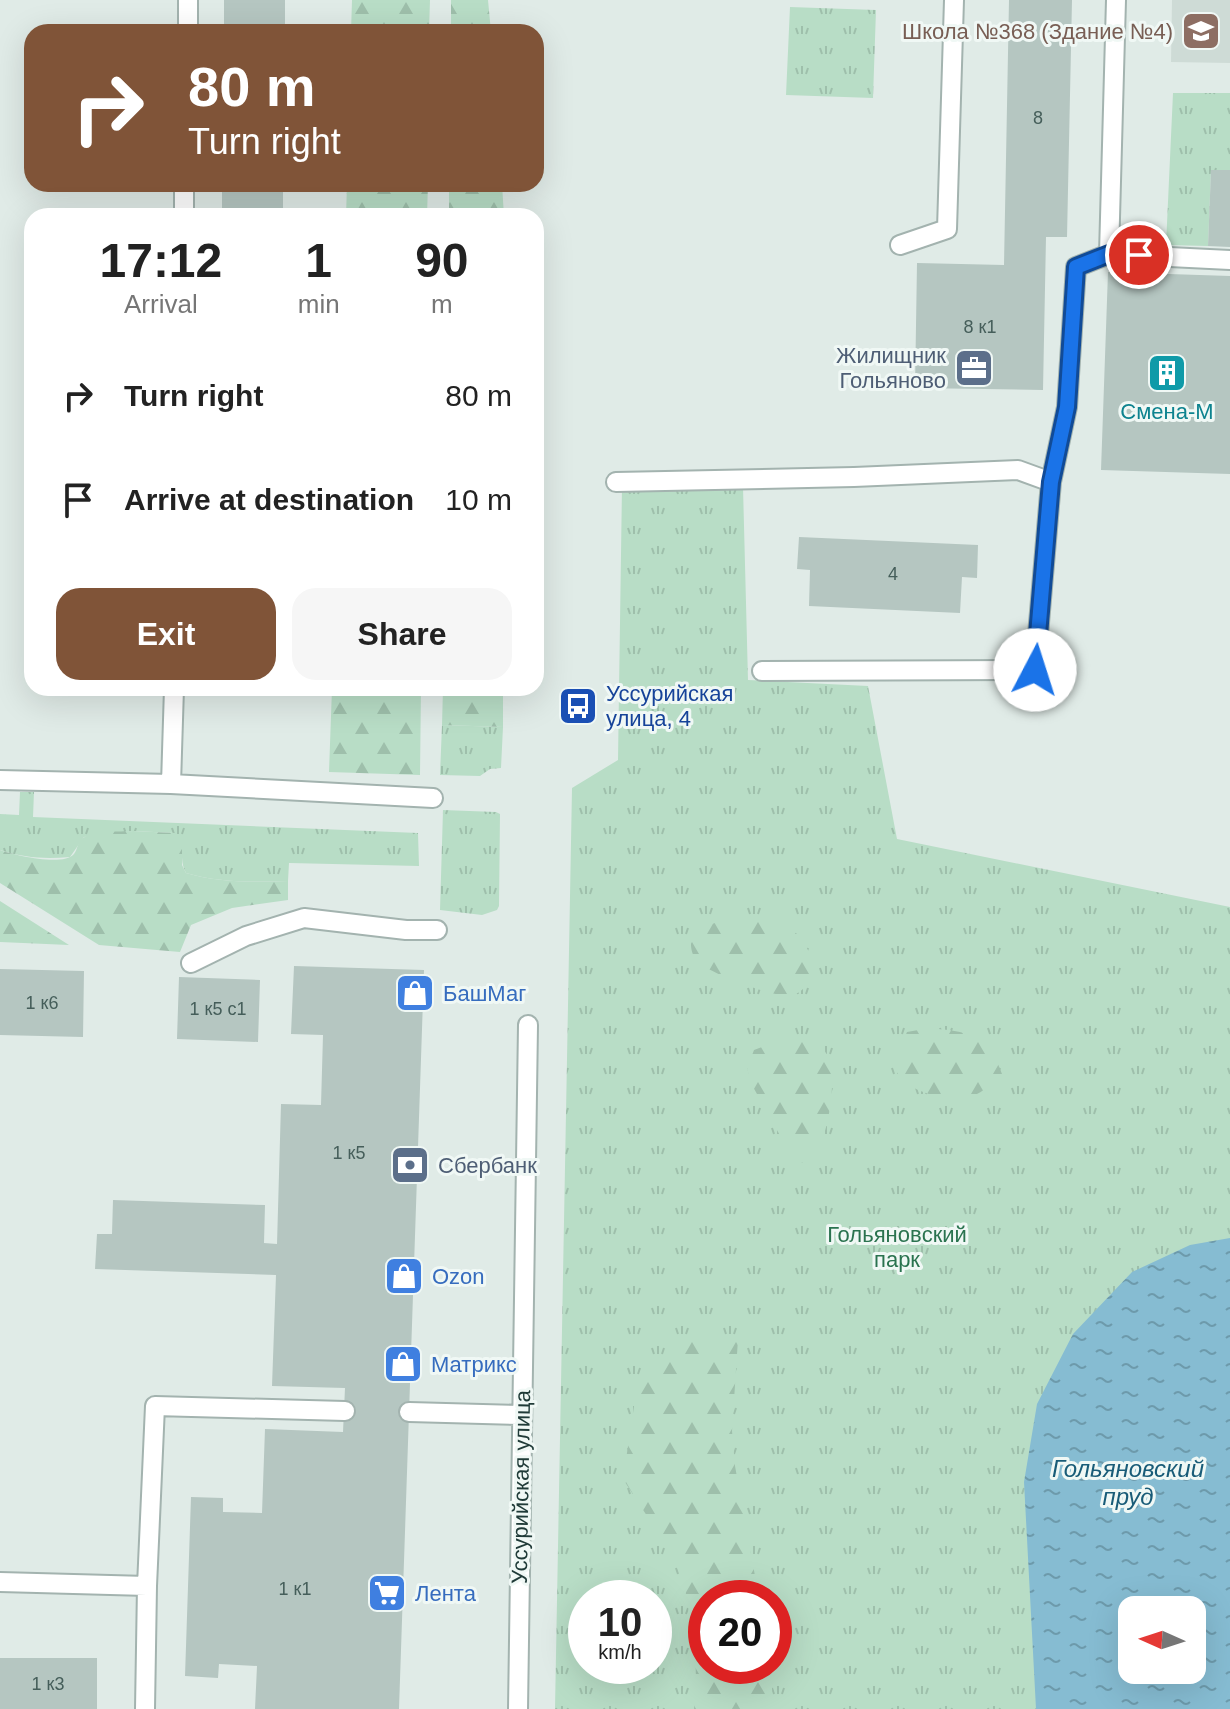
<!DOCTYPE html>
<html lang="en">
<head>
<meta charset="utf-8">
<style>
	:root { --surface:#fff; --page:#f6f6f6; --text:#222; --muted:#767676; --accent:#805438 }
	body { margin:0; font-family:Helvetica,sans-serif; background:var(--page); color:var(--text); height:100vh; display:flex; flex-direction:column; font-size:30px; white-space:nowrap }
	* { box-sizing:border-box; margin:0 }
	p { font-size:26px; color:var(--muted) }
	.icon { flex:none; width:44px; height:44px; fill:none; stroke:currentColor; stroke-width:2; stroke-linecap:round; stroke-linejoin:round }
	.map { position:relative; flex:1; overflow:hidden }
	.details { position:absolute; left:24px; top:208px; width:520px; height:488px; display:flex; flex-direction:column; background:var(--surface); border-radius:24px; box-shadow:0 8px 32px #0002 }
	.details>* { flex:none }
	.top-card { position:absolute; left:24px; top:24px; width:520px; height:168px; border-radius:24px; box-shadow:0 8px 32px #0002; background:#805438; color:#fff; overflow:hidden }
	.needle { width:52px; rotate:273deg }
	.buttons { position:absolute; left:1118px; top:1596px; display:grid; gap:16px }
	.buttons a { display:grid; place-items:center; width:88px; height:88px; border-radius:16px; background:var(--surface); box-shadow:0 8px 32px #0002; font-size:40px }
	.speed { position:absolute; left:568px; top:1580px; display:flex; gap:16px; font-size:40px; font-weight:700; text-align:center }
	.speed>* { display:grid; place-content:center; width:104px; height:104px; border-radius:50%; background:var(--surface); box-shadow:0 8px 32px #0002; line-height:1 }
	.speed small { font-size:20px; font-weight:400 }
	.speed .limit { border:12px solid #d22; background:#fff; color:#111 }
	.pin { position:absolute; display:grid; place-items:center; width:68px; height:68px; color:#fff; margin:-34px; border:4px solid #fff; border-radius:50%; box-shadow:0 2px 8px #0007 }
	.me { position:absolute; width:88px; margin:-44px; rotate:5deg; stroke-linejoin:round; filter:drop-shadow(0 0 6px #0008) }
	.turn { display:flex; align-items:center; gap:28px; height:168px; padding:0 32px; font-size:36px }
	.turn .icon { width:104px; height:104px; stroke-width:2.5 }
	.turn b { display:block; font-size:56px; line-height:68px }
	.eta { display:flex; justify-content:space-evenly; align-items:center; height:136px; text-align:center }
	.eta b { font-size:48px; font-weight:700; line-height:56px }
	.button { display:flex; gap:16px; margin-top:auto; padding:16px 32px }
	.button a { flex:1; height:92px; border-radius:24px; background:var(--accent); color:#fff; font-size:32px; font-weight:700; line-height:92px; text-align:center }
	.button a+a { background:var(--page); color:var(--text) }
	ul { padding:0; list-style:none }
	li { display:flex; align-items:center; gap:24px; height:104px; padding:0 32px }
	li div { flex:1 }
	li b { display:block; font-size:30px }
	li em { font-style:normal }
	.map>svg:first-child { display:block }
</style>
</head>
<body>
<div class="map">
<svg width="1230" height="1709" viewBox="0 0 1230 1709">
	<defs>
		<pattern id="grass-tufts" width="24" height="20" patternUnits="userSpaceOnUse" patternTransform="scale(2)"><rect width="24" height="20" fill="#b8ddc6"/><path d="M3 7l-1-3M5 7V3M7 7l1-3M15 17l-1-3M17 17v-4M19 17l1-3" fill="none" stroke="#9ebfab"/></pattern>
		<pattern id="forest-firs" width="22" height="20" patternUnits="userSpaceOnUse" patternTransform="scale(2)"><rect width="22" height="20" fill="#b8ddc6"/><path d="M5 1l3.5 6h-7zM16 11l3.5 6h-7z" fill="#9ebfab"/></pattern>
		<pattern id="water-ripples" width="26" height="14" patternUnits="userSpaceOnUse" patternTransform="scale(2)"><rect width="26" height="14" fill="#86bcd2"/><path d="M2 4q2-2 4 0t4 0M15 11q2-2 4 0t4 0" fill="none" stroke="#6d9aab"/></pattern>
	</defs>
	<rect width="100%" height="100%" fill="#e0ebe7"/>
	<path fill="#cedbd6" d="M1172 0H1230V63L1171 62Z"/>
	<path fill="url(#grass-tufts)" fill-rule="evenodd" d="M790 7 876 10 873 98 786 95Z
		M1173 93H1230V170H1211L1208 246 1166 245Z
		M622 486 743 487 748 680 868 686 897 839 1230 907V1709H555L572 788 618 760ZM586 1598H654V1666H586ZM706 1598H774V1666H706ZM1132 1610H1192V1670H1132Z
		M442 725 503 727 501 768 490 769 480 776 440 775Z
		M20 792H34L33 817 418 833 419 866 289 863 288 881C254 882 219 883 186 873 178 857 187 850 174 833L133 831 84 837 70 857C45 859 24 858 0 850V814L19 815Z
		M443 810 496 812 500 814 499 906 497 910 482 915 440 910Z"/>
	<path fill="url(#forest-firs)" d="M352 0H430L429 32H351Z
		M451 0H488L491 32H451Z
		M347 184H428L427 216H346Z
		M449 184H502L504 216H449Z
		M332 688H421L420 775 329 772Z
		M443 688H503V727L442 725Z
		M133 831 174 833 182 837V865L186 873C219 883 254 882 288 881V900L232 908 191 925 180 952 99 945 0 883V850C14 855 63 867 74 854 78 849 77 842 83 838 96 830 119 832 133 831Z
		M0 901 69 945 0 942Z
		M744 917C761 920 778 920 792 930 813 944 823 984 793 995 778 1000 705 972 696 960 689 950 691 941 692 930L728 919Z
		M924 1029C962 1028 989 1035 1002 1074 994 1080 986 1090 977 1094 957 1104 920 1095 903 1081 899 1077 896 1070 893 1065L907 1032Z
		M785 1038C831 1038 835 1060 831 1100 828 1124 823 1146 808 1165L793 1159 752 1085 747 1069 754 1050Z
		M691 1339H738L732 1431 735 1466 759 1598H706V1666H771L773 1709H694L696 1679 695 1647 684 1583 671 1553 625 1482V1466L635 1400 647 1371Z"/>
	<path fill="url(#water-ripples)" fill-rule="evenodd" d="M1230 1238V1709H1036L1024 1482 1037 1404 1073 1334 1132 1272 1190 1245ZM1132 1610H1192V1670H1132Z"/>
	<path fill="#b5c6c1" d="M224 0H285V32H224Z
		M1009 0H1072L1067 237H1046L1043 390 915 388 917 263 1004 265Z
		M1211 170H1230V247L1208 246Z
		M222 184H283V216H222Z
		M1108 272 1230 276V474L1101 470Z
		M799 537 978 545 977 578 962 577 960 613 809 606 810 570 797 569Z
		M294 966 424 970 399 1709H255L257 1666 219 1664 218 1678 185 1676 191 1497 223 1498V1512L262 1513 265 1429 343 1432 345 1388 272 1386 276 1275 95 1269 97 1234H112L113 1200 265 1205 264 1243 277 1244 281 1104 321 1105 323 1035 291 1034Z
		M0 969 84 971 83 1037 0 1035Z
		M179 977 260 980 258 1042 177 1039Z
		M0 1658H97V1709H0Z"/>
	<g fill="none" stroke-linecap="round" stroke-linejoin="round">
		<g stroke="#a3b3af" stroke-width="22">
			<path id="service" d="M188 32V0
				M184 216V184
				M900 245 947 229 954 0
				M1109 254 1230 260
				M616 482 854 477 1018 470 1051 482
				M762 671 1035 670 1051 482 1067 407 1076 267 1109 254 1116 0
				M0 780 171 784 433 798
				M171 784 174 688
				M191 963 246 936 304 918 406 930H437
				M409 1412 522 1415
				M0 1582 147 1586 145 1709
				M147 1586 155 1406 345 1411
				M518 1709 528 1025"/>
		</g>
		<use href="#service" stroke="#fff" stroke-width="18"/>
	</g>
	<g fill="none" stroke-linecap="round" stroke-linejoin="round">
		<g stroke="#114b97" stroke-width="20">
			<path id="route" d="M1035 670 1051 482 1067 407 1076 267 1109 254 1139 255"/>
		</g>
		<use href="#route" stroke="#1a73e8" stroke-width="14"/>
	</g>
	<defs>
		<g id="school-square" transform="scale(2)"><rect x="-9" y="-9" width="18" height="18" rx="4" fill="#8d6e63" stroke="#f0f8f5"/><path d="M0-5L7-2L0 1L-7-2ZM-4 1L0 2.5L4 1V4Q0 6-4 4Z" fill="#fff"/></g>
		<g id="office-square" transform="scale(2)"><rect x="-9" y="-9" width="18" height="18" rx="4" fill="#5c6f8a" stroke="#f0f8f5"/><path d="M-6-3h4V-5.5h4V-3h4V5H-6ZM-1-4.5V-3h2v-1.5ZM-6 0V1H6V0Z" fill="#fff"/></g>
		<g id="building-square" transform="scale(2)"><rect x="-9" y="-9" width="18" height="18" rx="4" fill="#0f9aa8" stroke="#f0f8f5"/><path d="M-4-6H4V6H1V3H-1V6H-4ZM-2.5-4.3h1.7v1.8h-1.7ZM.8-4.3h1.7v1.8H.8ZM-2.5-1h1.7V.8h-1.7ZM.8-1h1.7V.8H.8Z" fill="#fff"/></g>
		<g id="bus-square" transform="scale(2)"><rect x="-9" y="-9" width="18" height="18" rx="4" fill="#1a4fb4" stroke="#f0f8f5"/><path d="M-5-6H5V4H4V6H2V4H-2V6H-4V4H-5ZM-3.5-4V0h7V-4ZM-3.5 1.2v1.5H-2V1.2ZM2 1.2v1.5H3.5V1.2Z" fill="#fff"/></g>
		<g id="shop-square" transform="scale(2)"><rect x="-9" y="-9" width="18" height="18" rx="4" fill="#3f7fe0" stroke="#f0f8f5"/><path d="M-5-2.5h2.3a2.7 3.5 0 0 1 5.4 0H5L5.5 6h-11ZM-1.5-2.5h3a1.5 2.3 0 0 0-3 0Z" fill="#fff"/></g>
		<g id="bank-square" transform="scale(2)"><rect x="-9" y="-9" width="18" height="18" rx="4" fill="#5c6f8a" stroke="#f0f8f5"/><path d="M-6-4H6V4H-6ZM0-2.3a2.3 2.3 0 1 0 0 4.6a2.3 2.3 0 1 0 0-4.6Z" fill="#fff"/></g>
		<g id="supermarket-square" transform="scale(2)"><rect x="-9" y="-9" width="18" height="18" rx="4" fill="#3f7fe0" stroke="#f0f8f5"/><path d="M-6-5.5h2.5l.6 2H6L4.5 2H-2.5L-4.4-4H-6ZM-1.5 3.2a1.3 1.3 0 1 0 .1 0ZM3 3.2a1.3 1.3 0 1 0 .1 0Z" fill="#fff"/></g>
	</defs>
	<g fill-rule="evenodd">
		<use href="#school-square" x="1201" y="31"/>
		<use href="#office-square" x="974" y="368"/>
		<use href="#building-square" x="1167" y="373"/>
		<use href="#bus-square" x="578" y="706"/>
		<use href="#shop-square" x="415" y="993"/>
		<use href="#bank-square" x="410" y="1165"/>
		<use href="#shop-square" x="404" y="1276"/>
		<use href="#shop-square" x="403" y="1364"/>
		<use href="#supermarket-square" x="387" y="1593"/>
	</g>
	<g text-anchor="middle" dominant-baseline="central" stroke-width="6" stroke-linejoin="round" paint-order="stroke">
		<g font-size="18" fill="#455e5a">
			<text x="1038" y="118">8</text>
			<text x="980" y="327">8 к1</text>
			<text x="893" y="574">4</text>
			<text x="42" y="1003">1 к6</text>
			<text x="218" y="1009">1 к5 с1</text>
			<text x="349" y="1153">1 к5</text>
			<text x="295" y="1589">1 к1</text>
			<text x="48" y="1684">1 к3</text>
		</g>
		<g font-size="22" fill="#785e54" stroke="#f0f8f5" text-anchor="end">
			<text x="1173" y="31">Школа №368 (Здание №4)</text>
		</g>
		<g font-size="22" fill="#4e5e75" stroke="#f0f8f5" text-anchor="end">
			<text x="946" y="355">Жилищник<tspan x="946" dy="25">Гольяново</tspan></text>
			<text x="438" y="1165" text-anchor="start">Сбербанк</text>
		</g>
		<g font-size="22" fill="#0d838f" stroke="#f0f8f5">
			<text x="1167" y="411">Смена-М</text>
		</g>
		<g font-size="22" fill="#164399" stroke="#f0f8f5" text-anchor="start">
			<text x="606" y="693">Уссурийская<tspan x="606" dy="25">улица, 4</tspan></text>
		</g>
		<g font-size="22" fill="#366cbe" stroke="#f0f8f5" text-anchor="start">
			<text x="443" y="993">БашМаг</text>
			<text x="432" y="1276">Ozon</text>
			<text x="431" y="1364">Матрикс</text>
			<text x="415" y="1593">Лента</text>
		</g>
		<g font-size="22" fill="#2a734f" stroke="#f0f8f5">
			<text x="897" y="1234">Гольяновcкий<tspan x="897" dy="25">парк</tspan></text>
		</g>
		<g font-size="22" fill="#203b38" stroke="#f0f8f5">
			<text transform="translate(521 1487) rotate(-89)">Уссурийская улица</text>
		</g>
		<g font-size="24" font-style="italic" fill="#195c78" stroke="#f0f8f5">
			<text x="1128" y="1468">Гольяновский<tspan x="1128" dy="28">пруд</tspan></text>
		</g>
	</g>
</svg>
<div class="buttons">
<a><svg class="needle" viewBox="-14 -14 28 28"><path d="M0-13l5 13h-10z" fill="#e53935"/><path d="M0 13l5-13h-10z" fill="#767676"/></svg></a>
</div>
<div class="speed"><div>10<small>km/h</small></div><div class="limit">20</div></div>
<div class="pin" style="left:1139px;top:255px;background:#d93025"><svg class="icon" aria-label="arrive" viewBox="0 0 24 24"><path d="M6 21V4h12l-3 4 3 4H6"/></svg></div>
<svg class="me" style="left:1035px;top:670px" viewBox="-20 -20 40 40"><circle r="19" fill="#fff"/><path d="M0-13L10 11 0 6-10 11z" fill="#1a73e8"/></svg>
<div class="top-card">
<div class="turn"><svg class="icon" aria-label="right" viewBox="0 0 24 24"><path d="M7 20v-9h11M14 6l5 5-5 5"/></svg><div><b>80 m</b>Turn right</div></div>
</div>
<section class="details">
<div class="eta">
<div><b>17:12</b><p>Arrival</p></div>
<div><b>1</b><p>min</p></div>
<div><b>90</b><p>m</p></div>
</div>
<ul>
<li><svg class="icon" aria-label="right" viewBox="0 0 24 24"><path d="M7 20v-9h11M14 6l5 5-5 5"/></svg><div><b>Turn right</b></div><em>80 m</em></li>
<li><svg class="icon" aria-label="arrive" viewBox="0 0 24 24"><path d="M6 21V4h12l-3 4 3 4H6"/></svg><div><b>Arrive at destination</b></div><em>10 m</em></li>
</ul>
<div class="button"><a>Exit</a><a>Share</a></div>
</section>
</div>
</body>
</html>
